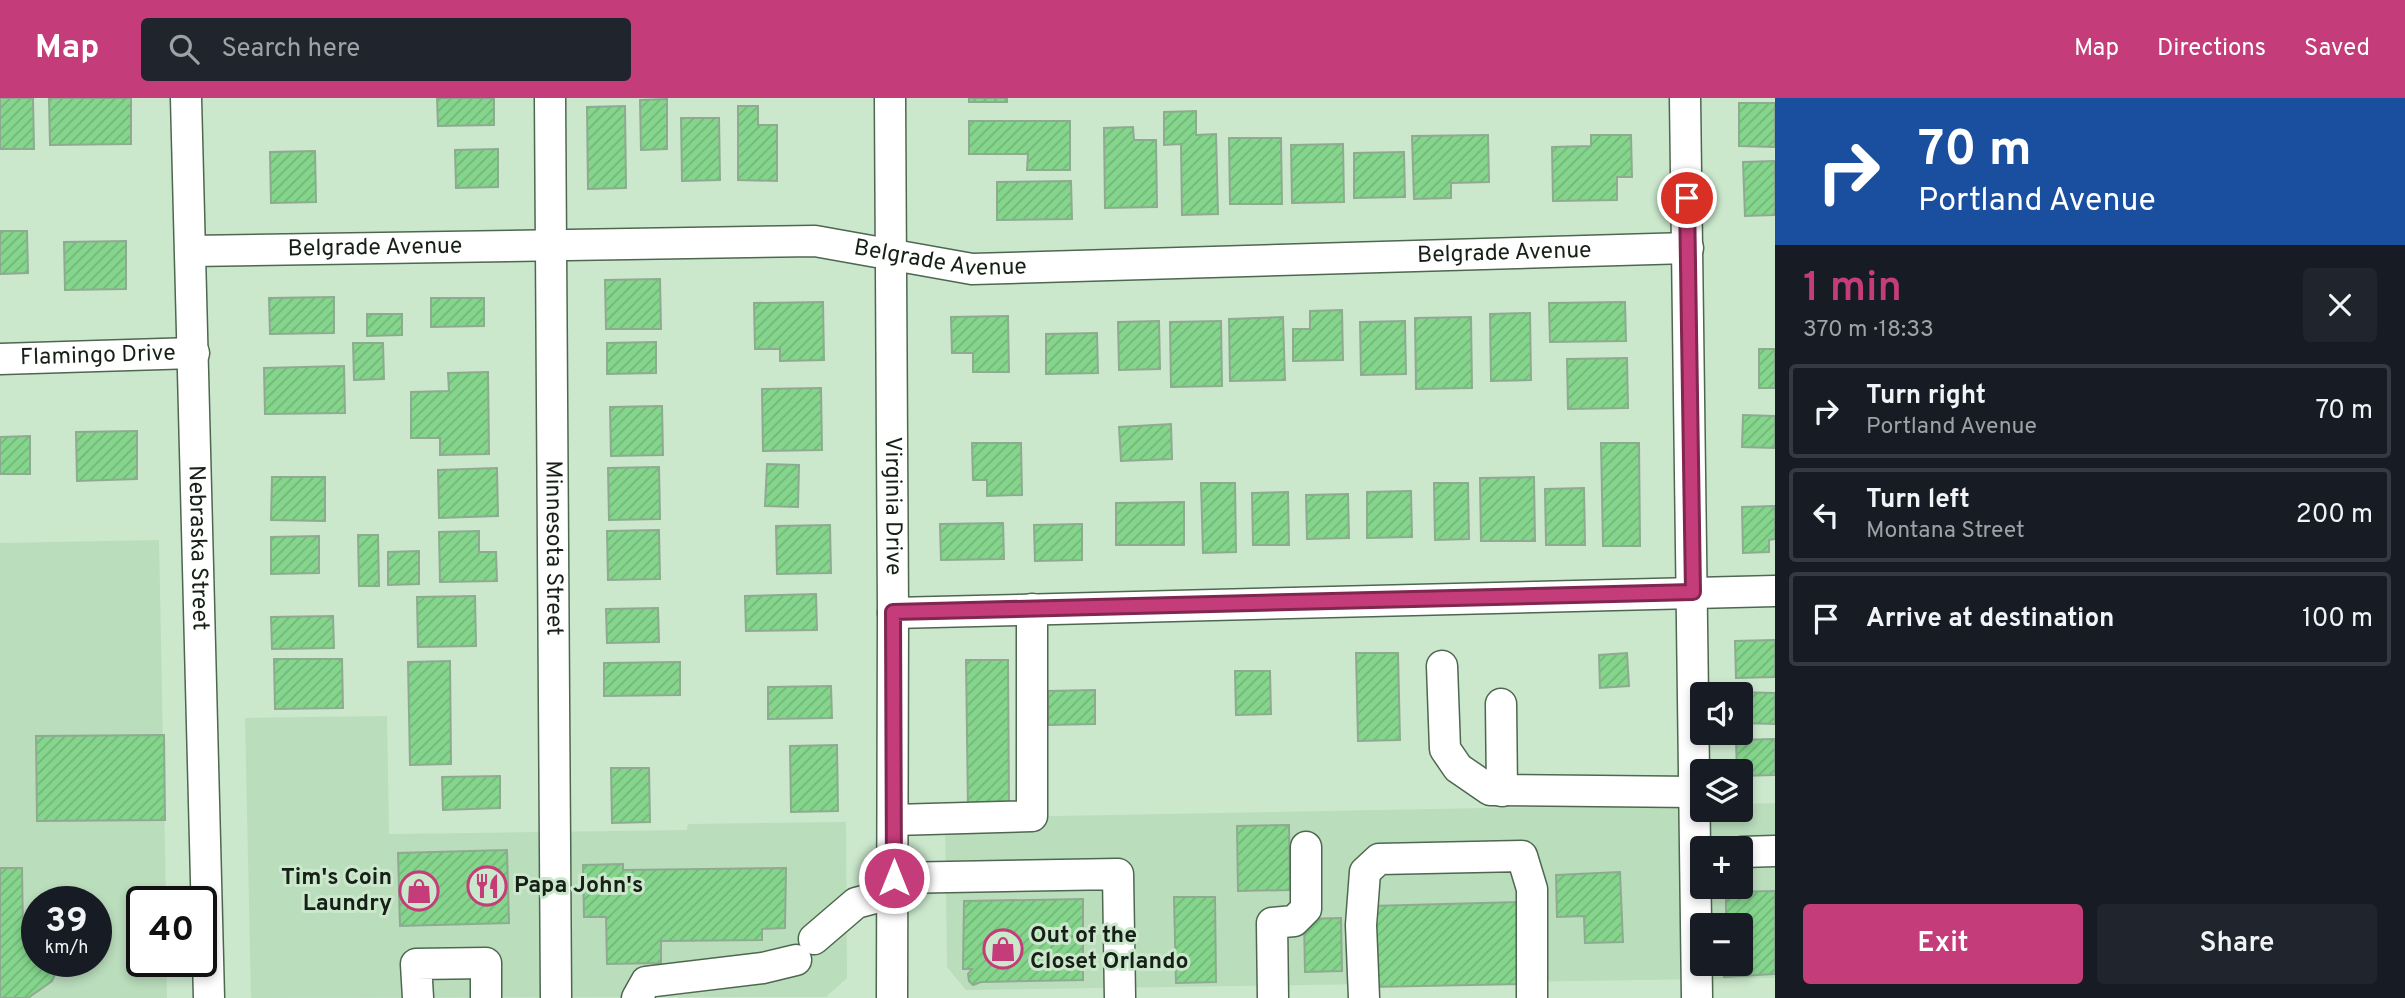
<!DOCTYPE html>
<html lang="en">
<head>
<meta charset="utf-8">
<style>
	:root { --surface:#171b24; --page:#20242c; --text:#f1f3f6; --muted:#9ea1a6; --line:#363941; --accent:#c43c79 }
	body { margin:0; font-family:Overpass,sans-serif; background:var(--page); color:var(--text); height:100vh; display:flex; flex-direction:column; font-size:26px; white-space:nowrap }
	* { box-sizing:border-box; margin:0 }
	p { font-size:23px; color:var(--muted) }
	.icon { flex:none; width:38px; height:38px; fill:none; stroke:currentColor; stroke-width:2; stroke-linecap:round; stroke-linejoin:round }
	.map { position:relative; flex:1; overflow:hidden }
	.panel { display:flex; flex-direction:column; background:var(--surface); width:630px }
	.panel>* { flex:none }
	.hud { background:#1a4fa0; color:#fff; overflow:hidden }
	.controls { position:absolute; left:1690px; top:584px; display:grid; gap:14px }
	.controls a { display:grid; place-items:center; width:63px; height:63px; border-radius:7px; background:var(--surface); box-shadow:0 4px 10px #0003; font-size:35px }
	.speed { position:absolute; left:21px; top:788px; display:flex; gap:14px; font-size:35px; font-weight:700; text-align:center }
	.speed>* { display:grid; place-content:center; width:91px; height:91px; border-radius:50%; background:var(--surface); box-shadow:0 4px 10px #0003; line-height:1 }
	.speed small { font-size:18px; font-weight:400 }
	.speed .limit { border:4px solid #111; border-radius:10px; background:#fff; color:#111 }
	.pin { position:absolute; display:grid; place-items:center; width:60px; height:60px; color:#fff; margin:-30px; border:4px solid #fff; border-radius:50%; box-shadow:0 2px 7px #0007 }
	.me { position:absolute; width:77px; margin:-38px; rotate:0deg; stroke-linejoin:round; filter:drop-shadow(0 0 5px #0008) }
	.turn { display:flex; align-items:center; gap:24px; height:147px; padding:0 28px; font-size:32px }
	.turn .icon { width:91px; height:91px; stroke-width:2.5 }
	.turn b { display:block; font-size:49px; line-height:60px }
	.round { display:grid; place-items:center; flex:none; width:74px; height:74px; border-radius:7px; background:var(--page) }
	.headline { display:flex; align-items:center; justify-content:space-between; height:119px; padding:0 28px }
	h1 { font-size:42px; font-weight:600; line-height:52px; color:var(--accent) }
	.cta { display:flex; gap:14px; margin-top:auto; padding:14px 28px }
	.cta a { flex:1; height:80px; border-radius:7px; background:var(--accent); color:#fff; font-size:28px; font-weight:600; line-height:80px; text-align:center }
	.cta a+a { background:var(--page); color:var(--text) }
	ul { padding:0; list-style:none }
	li { display:flex; align-items:center; gap:21px; height:94px; margin:0 14px 10px; padding:0 14px; border:4px solid var(--line); border-radius:7px }
	li div { flex:1 }
	li b { display:block; font-size:26px }
	li em { font-style:normal }
	header { display:flex; align-items:center; gap:42px; box-sizing:border-box; height:98px; padding:0 35px; background:var(--accent); color:#fff }
	header strong { font-size:33px }
	nav { display:flex; gap:38px; margin-inline-start:auto; font-size:24px }
	.search { width:490px; height:63px; background:var(--page); display:flex; align-items:center; gap:18px; box-sizing:border-box; padding:0 24px; border-radius:7px; color:var(--muted); font-size:26px }
	main { display:flex; flex:1; min-height:0 }
	.map>svg:first-child { display:block }
</style>
</head>
<body>
<header>
<strong>Map</strong>
<div class="search"><svg class="icon" aria-label="search" viewBox="0 0 24 24"><circle cx="10" cy="10" r="6"/><path d="M15 15l6 6"/></svg>Search here</div>
<nav><a>Map</a><a>Directions</a><a>Saved</a></nav>
</header>
<main>
<div class="map">
<svg width="1775" height="900" viewBox="0 0 1775 900">
	<defs>
		<pattern id="building-hatch" width="6" height="6" patternUnits="userSpaceOnUse" patternTransform="scale(1.75)"><rect width="6" height="6" fill="#85d58d"/><path d="M-1 1l2-2M0 6l6-6M5 7l2-2" fill="none" stroke="#72b779"/></pattern>
	</defs>
	<rect width="100%" height="100%" fill="#cbe8cd"/>
	<path fill="#baddbc" fill-rule="evenodd" d="M159 442 166 803H142V863H166L167 900H0V445ZM37 803H96V863H37Z
		M387 618 389 736 687 732 688 726 846 724 847 880 826 899 251 900 245 620Z
		M1775 705V880L966 892 947 869 945 720 1703 706V712H1741V706ZM1703 751H1741V789H1703ZM1703 828H1741V866H1703Z"/>
	<path fill="url(#building-hatch)" stroke="#8faa91" stroke-width="2" d="M0 0H33L34 51H0Z
		M49 0H131V46L50 47Z
		M437 0H494V27L438 28Z
		M969 0H1007V4H969Z
		M667 1V51L641 52 640 2Z
		M1739 5H1775V49L1739 48Z
		M625 8 626 90 588 91 587 9Z
		M738 8H758V27H777V83L738 82Z
		M1196 13V37L1216 36 1218 116 1182 117 1181 46 1164 47V14Z
		M681 20H719L720 82 682 83Z
		M969 23H1070V72H1027L1028 56H969Z
		M1133 29 1134 42H1156L1157 109 1105 110 1104 30Z
		M1488 37 1489 84 1451 85V100L1414 101 1412 38Z
		M1591 37H1631L1632 79H1617V102L1553 103 1552 49 1591 48Z
		M1229 40H1281L1282 106H1230Z
		M1343 46 1344 104 1292 105 1291 47Z
		M498 51V89L456 90 455 52Z
		M315 53 316 104 271 105 270 54Z
		M1404 54 1405 99 1354 100V55Z
		M1775 63V117L1745 118 1743 64Z
		M1071 83 1072 121 997 122V84Z
		M0 133H27L28 175 0 176Z
		M126 143V191L65 192 64 144Z
		M660 181 661 231H606L605 182Z
		M334 199V235L270 236 269 200Z
		M431 200H484V228L431 229Z
		M823 204 824 262 780 263V251H755L754 205Z
		M1625 204 1626 243 1550 244 1549 205Z
		M1342 212 1343 262 1293 263V231H1310V213Z
		M1530 215 1531 282 1491 283 1490 216Z
		M367 216H402V237L367 238Z
		M1008 218 1009 274H973V255H952L951 219Z
		M1283 219 1285 282 1230 283 1229 221Z
		M1471 219 1472 290 1416 291 1415 220Z
		M1159 223 1160 271 1119 272 1118 224Z
		M1221 223 1222 288 1171 289 1170 224Z
		M1405 223 1406 276 1361 277 1360 224Z
		M1097 235 1098 275 1046 276V236Z
		M656 244V275L607 276V245Z
		M353 245H383L384 281 354 282Z
		M1759 251H1775V290H1759Z
		M1627 260 1628 310 1568 311 1567 261Z
		M344 268 345 315 265 316 264 270Z
		M488 274 489 356 440 357V340H411V294L449 293 448 275Z
		M821 290 822 352 763 353 762 291Z
		M662 308 663 357 611 358 610 309Z
		M1743 317 1775 318V350L1742 349Z
		M1171 326 1172 361 1121 363 1119 329Z
		M137 333V381L77 383 76 334Z
		M30 338V376H0V339Z
		M972 345H1021L1022 397 987 398V382H973Z
		M1601 345H1639L1640 448H1603Z
		M767 366 799 367 798 409 765 408Z
		M659 369 660 421 609 422 608 370Z
		M497 370 498 418 439 420 438 372Z
		M272 379H325V423L271 422Z
		M1534 379 1535 443H1481L1480 380Z
		M1201 385H1235L1236 454 1203 455Z
		M1434 385H1468L1469 441 1435 442Z
		M1584 390 1585 447H1546L1545 391Z
		M1411 393 1412 439 1367 440V394Z
		M1288 394 1289 447H1253L1252 395Z
		M1348 396 1349 440 1307 441 1306 397Z
		M1184 404V447H1116V405Z
		M1775 408V441L1769 442V454L1743 455 1742 409Z
		M1003 425 1004 461 941 462 940 426Z
		M1082 426V462L1035 463 1034 427Z
		M830 427 831 475 777 476 776 428Z
		M659 432 660 481 608 482 607 433Z
		M479 433V454H496L497 483 440 484 439 434Z
		M358 437H378L379 488H359Z
		M319 438V475L271 476V439Z
		M419 453V486L388 487V454Z
		M816 496 817 532 746 533 745 498Z
		M475 498 476 548 418 549 417 499Z
		M658 510 659 544 607 545 606 511Z
		M333 518 334 550 272 551 271 519Z
		M1775 542V579L1736 580 1735 543Z
		M1356 555H1398L1400 642 1358 643Z
		M1627 555 1629 588 1600 590 1599 557Z
		M274 561H342L343 610 275 611Z
		M966 562H1008L1009 712H968Z
		M450 563 451 666 410 667 408 564Z
		M680 564V597L604 598V565Z
		M1235 573H1270L1271 616 1236 617Z
		M831 588 832 620 768 621V589Z
		M1095 592V626L1048 627V593Z
		M1736 594 1775 595V626L1741 625V597H1736Z
		M164 637 165 722 37 723 36 638Z
		M1775 641V677L1741 678V674H1737L1736 642Z
		M837 647 838 713 791 714 790 648Z
		M611 670H649L650 724 612 725Z
		M500 678V710L443 712 442 679Z
		M1289 727 1290 792 1238 793 1237 728Z
		M507 752 509 825 400 828 398 755Z
		M623 766V772L786 770 785 830 762 831V842L661 843V865L607 866 606 819H584L583 767Z
		M0 770H22L23 833H37V863H61L52 883 28 900H0Z
		M1620 774 1623 844 1585 845 1584 818 1557 819 1556 777Z
		M1775 793V876L1724 879 1723 866H1741V828H1726V794Z
		M1174 799H1215L1216 884 1176 885Z
		M1083 801V882L981 884 973 887 969 883 968 876 972 871H963L964 803Z
		M1519 804 1521 886 1372 889 1370 808Z
		M1341 820 1342 873 1305 874 1304 821Z"/>
	<g fill="none" stroke-linecap="round" stroke-linejoin="round">
		<g stroke="#4e6750" stroke-width="33">
			<g id="minor">
				<path id="s1" d="M186 0 209 900"/>
				<path id="s2" d="M550 0 556 900"/>
				<path id="s3" d="M890 0 893 515 892 900"/>
				<path d="M1685 0 1697 900"/>
				<path id="s4" d="M191 153 815 143 972 171 1688 150"/>
				<path id="s5" d="M0 261 194 255"/>
				<path d="M893 515 1775 493"/>
				<path d="M1442 568 1445 651 1458 670 1490 692 1695 694"/>
				<path d="M1501 606 1502 693"/>
				<path d="M894 722 1032 718V511"/>
				<path d="M1741 754 1775 753"/>
				<path d="M894 780 1118 776 1120 900"/>
				<path d="M814 841 856 805 893 795"/>
				<path d="M418 900 416 866 486 865V900"/>
				<path d="M637 900 646 884 763 870 796 862"/>
				<path d="M1273 900 1272 825 1294 823 1306 811V749"/>
				<path d="M1364 900 1361 827 1365 774 1379 761 1522 758 1532 791V900"/>
			</g>
		</g>
		<use href="#minor" stroke="#fff" stroke-width="30"/>
	</g>
	<g fill="none" stroke-linecap="round" stroke-linejoin="round">
		<g stroke="#7f274f" stroke-width="18">
			<path id="route" d="M894 780 893 514 1693 494 1687 100"/>
		</g>
		<use href="#route" stroke="#c43c79" stroke-width="12"/>
	</g>
	<defs>
		<g id="restaurant-ring" transform="scale(2.0125)"><circle r="9.5" fill="#cbe8cd" stroke="#c43c79" stroke-width="1.5"/><path d="M-5-6h1v4h1v-4h1v4h1v-4h1v5L-1.5 .5V6h-2V.5L-5-1ZM5-6V6H3V1.5H1.5Q1.5-4 5-6Z" fill="#c43c79"/></g>
		<g id="shop-ring" transform="scale(2.0125)"><circle r="9.5" fill="#cbe8cd" stroke="#c43c79" stroke-width="1.5"/><path d="M-5-2.5h2.3a2.7 3.5 0 0 1 5.4 0H5L5.5 6h-11ZM-1.5-2.5h3a1.5 2.3 0 0 0-3 0Z" fill="#c43c79"/></g>
	</defs>
	<g fill-rule="evenodd">
		<use href="#restaurant-ring" x="487" y="788"/>
		<use href="#shop-ring" x="419" y="793"/>
		<use href="#shop-ring" x="1003" y="851"/>
	</g>
	<g text-anchor="middle" dominant-baseline="central" stroke-width="6" stroke-linejoin="round" paint-order="stroke">
		<g font-size="23" fill="#162016" stroke="#cbe8cd">
			<text stroke="none"><textPath href="#s4" startOffset="184">Belgrade Avenue</textPath></text>
			<text stroke="none"><textPath href="#s4" startOffset="1316">Belgrade Avenue</textPath></text>
			<text stroke="none"><textPath href="#s4" startOffset="751">Belgrade Avenue</textPath></text>
			<text stroke="none"><textPath href="#s5" startOffset="98">Flamingo Drive</textPath></text>
			<text stroke="none"><textPath href="#s3" startOffset="408">Virginia Drive</textPath></text>
			<text stroke="none"><textPath href="#s1" startOffset="450">Nebraska Street</textPath></text>
			<text stroke="none"><textPath href="#s2" startOffset="450">Minnesota Street</textPath></text>
		</g>
		<g font-size="23" font-weight="bold" fill="#162016" stroke="#cbe8cd" text-anchor="start">
			<text x="392" y="780" text-anchor="end">Tim's Coin<tspan x="392" dy="26">Laundry</tspan></text>
			<text x="514" y="788">Papa John's</text>
			<text x="1030" y="838">Out of the<tspan x="1030" dy="26">Closet Orlando</tspan></text>
		</g>
	</g>
</svg>
<div class="controls">
<a><svg class="icon" aria-label="sound" viewBox="0 0 24 24"><path d="M4 9h4l5-4v14l-5-4H4zM17 9q2 3 0 6"/></svg></a>
<a><svg class="icon" aria-label="layers" viewBox="0 0 24 24"><path d="M12 4l9 5-9 5-9-5zM3 14l9 5 9-5"/></svg></a>
<a>+</a>
<a>−</a>
</div>
<div class="speed"><div>39<small>km/h</small></div><div class="limit">40</div></div>
<div class="pin" style="left:1687px;top:100px;background:#d93025"><svg class="icon" aria-label="arrive" viewBox="0 0 24 24"><path d="M6 21V4h12l-3 4 3 4H6"/></svg></div>
<svg class="me" style="left:894px;top:780px" viewBox="-20 -20 40 40"><circle r="17" fill="#c43c79" stroke="#fff" stroke-width="3"/><path d="M0-11L8 9 0 5-8 9z" fill="#fff"/></svg>
</div>
<section class="panel">
<div class="hud">
<div class="turn"><svg class="icon" aria-label="right" viewBox="0 0 24 24"><path d="M7 20v-9h11M14 6l5 5-5 5"/></svg><div><b>70 m</b>Portland Avenue</div></div>
</div>
<div class="headline"><div><h1>1 min</h1><p>370 m · 18:33</p></div><a class="round"><svg class="icon" aria-label="close" viewBox="0 0 24 24"><path d="M6 6l12 12M18 6L6 18"/></svg></a></div>
<ul>
<li><svg class="icon" aria-label="right" viewBox="0 0 24 24"><path d="M7 20v-9h11M14 6l5 5-5 5"/></svg><div><b>Turn right</b><p>Portland Avenue</p></div><em>70 m</em></li>
<li><svg class="icon" aria-label="left" viewBox="0 0 24 24"><path d="M17 20v-9H6M10 6l-5 5 5 5"/></svg><div><b>Turn left</b><p>Montana Street</p></div><em>200 m</em></li>
<li><svg class="icon" aria-label="arrive" viewBox="0 0 24 24"><path d="M6 21V4h12l-3 4 3 4H6"/></svg><div><b>Arrive at destination</b></div><em>100 m</em></li>
</ul>
<div class="cta"><a>Exit</a><a>Share</a></div>
</section>
</main>
</body>
</html>
